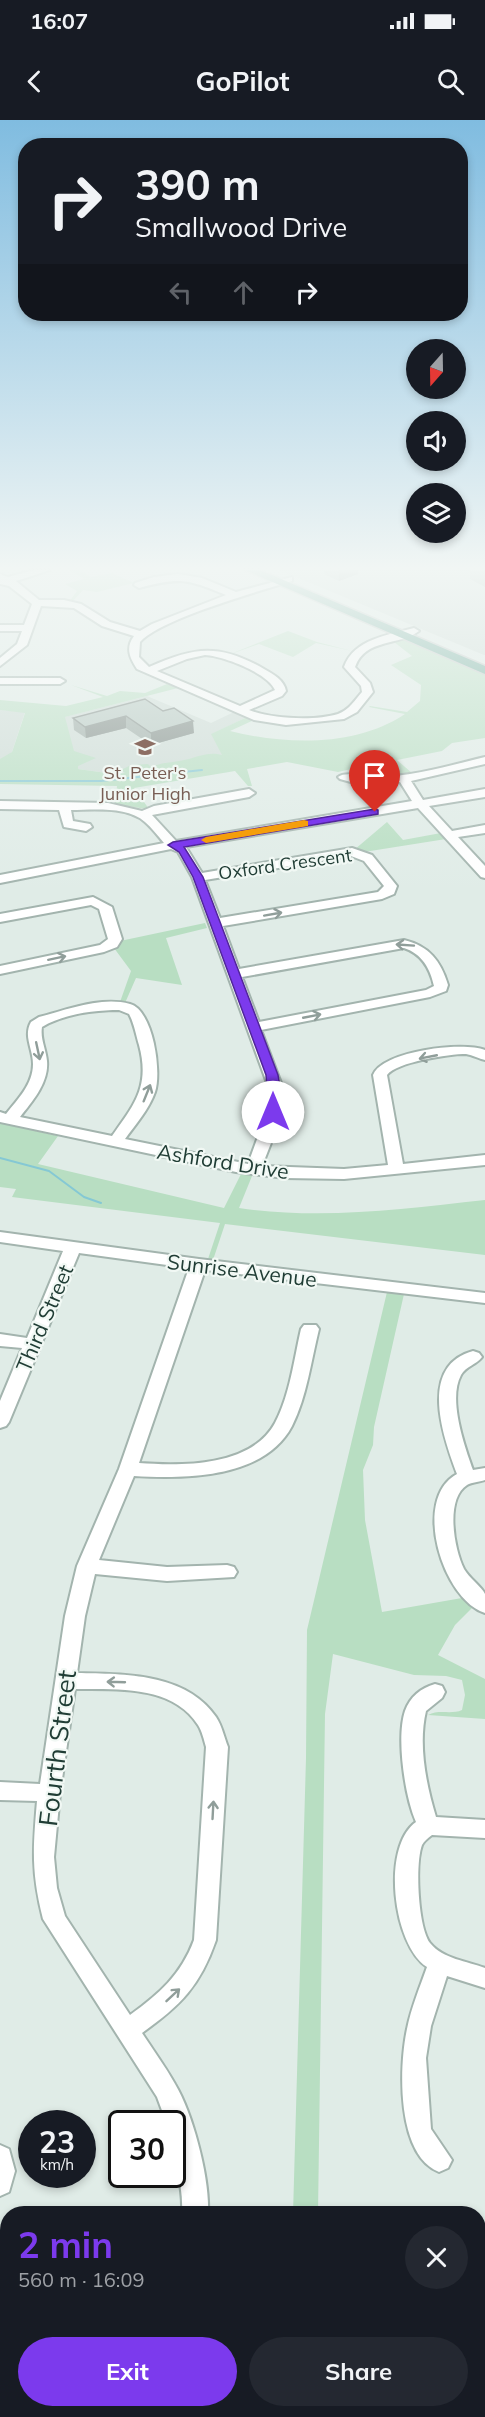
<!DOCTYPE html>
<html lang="en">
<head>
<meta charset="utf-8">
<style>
	:root { --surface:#171b24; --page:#242831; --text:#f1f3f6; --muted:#9ea1a6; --accent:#7c3aed }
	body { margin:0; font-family:Mulish,sans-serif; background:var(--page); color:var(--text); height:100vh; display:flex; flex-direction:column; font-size:22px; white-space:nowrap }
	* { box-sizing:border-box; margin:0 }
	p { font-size:20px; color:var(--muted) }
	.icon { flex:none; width:33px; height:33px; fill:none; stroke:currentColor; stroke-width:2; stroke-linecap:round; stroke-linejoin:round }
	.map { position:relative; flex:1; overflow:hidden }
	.details { position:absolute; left:0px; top:2086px; width:486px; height:212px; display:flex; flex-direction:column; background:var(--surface); border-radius:24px 24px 0 0; box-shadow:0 3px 9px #0003 }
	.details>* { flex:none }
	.top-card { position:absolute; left:18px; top:18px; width:450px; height:183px; border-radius:24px; box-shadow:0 3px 9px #0003; background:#171b24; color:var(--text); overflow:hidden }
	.needle { width:39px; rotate:200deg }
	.tools { position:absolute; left:406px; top:219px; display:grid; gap:12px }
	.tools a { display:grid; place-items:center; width:60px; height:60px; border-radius:50%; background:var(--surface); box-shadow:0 3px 9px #0003; font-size:30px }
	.speed { position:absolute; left:18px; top:1990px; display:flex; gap:12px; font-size:30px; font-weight:700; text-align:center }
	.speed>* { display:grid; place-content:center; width:78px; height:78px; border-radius:50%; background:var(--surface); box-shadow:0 3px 9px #0003; line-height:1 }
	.speed small { font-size:15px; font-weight:400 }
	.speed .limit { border:3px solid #111; border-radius:9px; background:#fff; color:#111 }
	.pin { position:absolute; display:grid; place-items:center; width:51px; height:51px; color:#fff; margin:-62px -26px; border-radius:50% 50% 50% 0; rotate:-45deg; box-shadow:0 0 6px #0007 }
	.pin .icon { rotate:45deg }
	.me { position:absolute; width:66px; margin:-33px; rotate:0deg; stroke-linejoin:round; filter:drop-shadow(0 0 4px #0008) }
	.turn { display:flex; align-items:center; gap:21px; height:126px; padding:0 18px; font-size:27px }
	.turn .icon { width:78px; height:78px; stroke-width:2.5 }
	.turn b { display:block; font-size:42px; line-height:51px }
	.lanes { display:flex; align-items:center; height:57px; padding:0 18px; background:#0003; justify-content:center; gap:30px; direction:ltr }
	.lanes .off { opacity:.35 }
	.round { display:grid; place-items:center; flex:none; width:63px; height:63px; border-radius:32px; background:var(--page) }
	.head { display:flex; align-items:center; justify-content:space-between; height:102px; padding:0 18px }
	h1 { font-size:36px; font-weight:700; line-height:45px; color:var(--accent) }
	.action { display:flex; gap:12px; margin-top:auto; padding:12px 18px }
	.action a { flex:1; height:69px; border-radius:36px; background:var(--accent); color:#fff; font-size:24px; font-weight:700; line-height:69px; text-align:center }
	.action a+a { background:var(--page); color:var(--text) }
	.status { display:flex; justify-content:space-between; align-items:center; height:42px; padding:0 30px; background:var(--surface); direction:ltr }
	.status svg { height:16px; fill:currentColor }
	header { display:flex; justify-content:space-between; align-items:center; height:78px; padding:0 18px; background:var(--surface); font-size:27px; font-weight:700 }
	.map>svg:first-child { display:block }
</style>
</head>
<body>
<div class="status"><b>16:07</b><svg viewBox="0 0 49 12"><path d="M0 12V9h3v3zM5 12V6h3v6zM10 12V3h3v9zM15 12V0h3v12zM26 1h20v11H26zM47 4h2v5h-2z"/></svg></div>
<header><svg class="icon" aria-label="back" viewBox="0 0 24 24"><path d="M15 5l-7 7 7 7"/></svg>GoPilot<svg class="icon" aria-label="search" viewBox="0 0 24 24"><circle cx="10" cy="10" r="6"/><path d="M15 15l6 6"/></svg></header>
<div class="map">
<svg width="485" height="2297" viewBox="0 0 485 2297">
	<rect width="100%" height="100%" fill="#e0ece7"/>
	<path fill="#cedcd6" d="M279 450H485V535H484Z
		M147 576 211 603 234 592 247 597 212 614 225 639 114 654 78 649 64 597Z
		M0 590 25 592 5 653H0Z"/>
	<path fill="#b8dec2" d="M69 450H79L91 457 112 453 134 463 97 472 83 470 72 482H69L77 471 65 464 84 459Z
		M288 511 317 522 352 531 316 523 293 537 259 524 228 535Z
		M401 519H409L485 553V618L452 623 442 631 397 640 412 653 400 656 382 642 338 652 287 642 247 649 252 666H248L235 651 134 668 149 689H146L115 684 117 666 0 664V639L12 632 25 593 0 590V580L66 586 103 577 71 565 107 576 120 571 145 573 167 564 178 568 65 597 74 631 96 638 78 646V649L114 654 125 653 121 650 131 645 148 644 151 647C163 642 171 643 184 640 198 637 208 631 222 635L211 614 247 597 254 600 230 611C286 625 356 627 405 594L369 587 370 586 407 592 420 581 421 565 391 545 412 536 394 522Z
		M387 702 403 720 441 713 446 719 364 732 354 730Z
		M205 803 207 808 166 818 182 865 136 858 125 883 120 882 131 851 114 828 120 821Z
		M0 1003 58 1016 38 1044 224 1088 241 1054 252 1056 239 1088C323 1100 402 1089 485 1080V1135L225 1104 213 1140 208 1139 220 1103 12 1077 16 1069 0 1067Z
		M387 1172 404 1174 374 1307 373 1325 363 1350 365 1400 382 1492 462 1478 472 1488 455 1505 438 1535 485 1559V1599L428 1595C439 1589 451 1595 462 1590L465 1575 462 1560 446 1556 414 1555 333 1534 325 1594 318 2094H293L306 1638 307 1510Z"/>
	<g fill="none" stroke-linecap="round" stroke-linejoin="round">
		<path stroke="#85c8d4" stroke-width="2" d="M0 661H101L202 650
			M0 1038 49 1051 84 1077 101 1083"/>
		<g stroke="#a3b4ae" stroke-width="4">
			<path id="minor" d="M34 450H50L16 461 39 480H64L81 484 110 502 140 511 152 504 226 475C187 459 180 457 139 468L134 465 135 463 154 457 178 454 202 458 236 472 292 457V461C260 471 160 499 140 522L139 537 149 547C194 527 219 523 264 549 273 554 284 560 286 571L282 576 249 590C271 599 316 601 338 594 349 590 355 580 362 572L361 566 344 547C354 519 388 515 414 508L419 511C400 526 365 518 355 547L370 563 373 572 357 592 344 599 286 605 254 600 137 549C130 538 125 528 134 516L102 506 74 488 41 486 27 525 0 546V538L17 524 22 511H0V505H24L32 484 9 466 0 464V454L8 457ZM205 535C223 536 268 553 275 570L240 586 157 551 187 539Z
				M0 558H60L65 561 60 564H0Z
				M485 637V644L411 661 423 680 485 669V677L429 686 452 711 485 705V713L458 717 485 746V758L481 757 418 688 186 727 202 753 352 728 372 735 397 766 394 774 382 779 223 806 239 849 404 820C429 826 441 841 448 865L446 871 430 877 261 910 281 963 280 1000 262 1046 344 1049 388 1045 373 955C382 931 463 921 485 930V940C479 939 473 935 466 934 449 934 397 942 387 955L403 1044 485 1035V1045L344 1059 285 1058 236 1052 0 1002V992L6 994C18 979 33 964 33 944 33 929 23 916 31 902L39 897C67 890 101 876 130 884 153 890 162 952 155 972 149 989 136 1004 125 1019L248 1044 264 1000 267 963 192 757 178 732 171 729 0 763V755L164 723C158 716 152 708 145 702 127 686 93 690 71 690L73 701 90 704 92 707 86 711 64 707 59 690 0 689V681L108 683 142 691 154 686 249 669 255 673 249 677 152 695 176 721 412 681 400 662 358 664 340 659 338 657C346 651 364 657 374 657 412 657 448 646 485 637ZM351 736 364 741 384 766 378 772 220 798 205 760ZM404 828C422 834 430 848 434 866L426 870 259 902 242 857ZM119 890 129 894C134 903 136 915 139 925 150 966 135 984 112 1016L20 997C33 981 49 962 47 941 46 929 40 919 42 907 63 894 95 890 119 890Z
				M93 777 112 787 122 819 117 827 104 832 0 854V846L100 825 108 819 99 789 91 785 0 802V794Z
				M0 1112 199 1139 485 1173V1183L205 1150 139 1343C182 1346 251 1347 275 1303 290 1275 294 1239 301 1209L304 1205H316L319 1209C311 1241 307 1276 292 1306 264 1359 185 1359 134 1356L99 1440 167 1447 227 1445 234 1447 237 1452 234 1457 167 1461 95 1454 85 1496 77 1553C125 1554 186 1553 216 1597 222 1606 224 1617 228 1627L216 1820C200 1866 181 1885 142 1913 153 1930 165 1946 175 1964 193 1994 210 2059 208 2094H182C184 2064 172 2035 172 2004H167L157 1977 43 1799C31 1752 33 1728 37 1681L0 1680V1662L40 1664 65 1496 77 1446 119 1349 189 1148 79 1133 9 1302 6 1306 0 1308V1281L22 1228 0 1226V1214L27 1218 63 1131 0 1122ZM75 1569C116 1569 173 1565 198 1605 202 1611 204 1620 206 1627L194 1820C181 1855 159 1874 130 1895L65 1796 57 1768 54 1737 60 1673Z
				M473 1231 479 1233 482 1237C476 1245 466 1246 461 1255 448 1279 464 1325 473 1350L485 1348V1360C479 1362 472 1362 467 1365 445 1379 454 1429 464 1449 469 1458 482 1467 485 1474 485 1479 485 1488 485 1493 443 1480 411 1379 457 1354 443 1317 418 1246 473 1231Z
				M435 1564 442 1566 445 1572 442 1578 426 1591C418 1625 426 1664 436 1697L485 1700V1718L432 1715C428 1718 424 1721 422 1725 415 1744 418 1807 430 1823 443 1839 467 1841 485 1848V1868L447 1856 431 1906 426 1938 431 2009 452 2040 448 2048 439 2052C396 2035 399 1946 407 1909 411 1888 420 1867 427 1847 393 1825 381 1727 416 1702 405 1677 396 1618 405 1591 410 1577 421 1568 435 1564Z
				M0 2025 9 2029 15 2051 9 2072 0 2076Z
				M169 2290H197V2297H169Z
				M400 2290H428L429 2297H401Z"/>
		</g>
		<g stroke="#c1c9c6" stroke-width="3">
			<path id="major" d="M245 450H260L485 546V554Z
				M485 2199V2229L478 2230V2201Z
				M0 2213 8 2214V2244L0 2243Z"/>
		</g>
		<use href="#minor" fill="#fff" fill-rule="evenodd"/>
		<use href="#major" fill="#62a493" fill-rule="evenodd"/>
	</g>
	<path fill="#9caba5" d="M324 450H358V454L339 461 324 454Z
		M470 450H485V467L470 459Z
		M163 591 194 613 151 625 126 608 86 618 74 610 73 598Z"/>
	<path fill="#7f8b86" d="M339 450H358V454L339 461Z
		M126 596V608L86 618 85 607Z
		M193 601 194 613 151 625V613Z"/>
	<path fill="#b5c7c0" stroke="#7f8b86" stroke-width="1.5" d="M145 579 163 591 174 588 193 601 151 613 126 596 85 607 73 598Z"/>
	<defs><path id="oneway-shaft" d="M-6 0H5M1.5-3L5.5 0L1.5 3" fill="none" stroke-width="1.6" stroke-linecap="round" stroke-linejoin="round" transform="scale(1.5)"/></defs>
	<g stroke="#909e9a">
		<use href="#oneway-shaft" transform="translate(273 794) rotate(-10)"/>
		<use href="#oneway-shaft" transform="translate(405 825) rotate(-176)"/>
		<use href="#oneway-shaft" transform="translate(57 838) rotate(-12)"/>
		<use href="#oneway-shaft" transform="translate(312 896) rotate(-11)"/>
		<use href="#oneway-shaft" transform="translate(38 931) rotate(78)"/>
		<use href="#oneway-shaft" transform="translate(428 937) rotate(169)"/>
		<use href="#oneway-shaft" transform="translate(147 973) rotate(-68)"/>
		<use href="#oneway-shaft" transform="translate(116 1562) rotate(-178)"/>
		<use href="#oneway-shaft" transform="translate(213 1690) rotate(-87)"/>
		<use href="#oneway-shaft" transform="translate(173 1875) rotate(-43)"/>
	</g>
	<linearGradient id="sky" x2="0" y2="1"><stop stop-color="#80bce0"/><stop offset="0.58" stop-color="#f1f6f4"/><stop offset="1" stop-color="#f1f6f4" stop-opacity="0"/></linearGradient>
	<rect width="485" height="772" fill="url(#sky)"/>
	<path fill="#7c3aed" stroke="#51269a" stroke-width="1.5" d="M375 689 378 690V694L184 727 203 757 278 955 281 971 280 992 273 996 269 995 266 955 193 757 179 732 168 725 173 722Z"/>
	<path fill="#f59e0b" d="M304 700 308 701V706L206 723 201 720 206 717Z"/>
	<defs>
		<g id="school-bare" transform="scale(1.62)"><path d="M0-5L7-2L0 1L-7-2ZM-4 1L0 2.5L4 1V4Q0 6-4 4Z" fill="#8d6e63" stroke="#f1f8f4" stroke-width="2.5" paint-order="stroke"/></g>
	</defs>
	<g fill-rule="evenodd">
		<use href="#school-bare" x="145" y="627"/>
	</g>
	<g text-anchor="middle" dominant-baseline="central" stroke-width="4.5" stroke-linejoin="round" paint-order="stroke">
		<g font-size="18" fill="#785e54" stroke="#f1f8f4">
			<text x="145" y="652">St. Peter's<tspan x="145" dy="21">Junior High</tspan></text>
		</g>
		<g font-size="18" fill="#203d35" stroke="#f1f8f4">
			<text transform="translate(285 744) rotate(-8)">Oxford Crescent</text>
		</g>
		<g font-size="21" fill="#203d35" stroke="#f1f8f4">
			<text transform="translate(223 1041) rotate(9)">Ashford Drive</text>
			<text transform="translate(242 1150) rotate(7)">Sunrise Avenue</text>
			<text transform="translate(44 1198) rotate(-67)">Third Street</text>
		</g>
		<g font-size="26" fill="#203d35" stroke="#f1f8f4">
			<text transform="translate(57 1628) rotate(-83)">Fourth Street</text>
		</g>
	</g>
</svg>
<div class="tools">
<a><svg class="needle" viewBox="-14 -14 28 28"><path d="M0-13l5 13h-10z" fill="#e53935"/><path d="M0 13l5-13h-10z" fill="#9ea1a6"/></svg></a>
<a><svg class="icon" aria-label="sound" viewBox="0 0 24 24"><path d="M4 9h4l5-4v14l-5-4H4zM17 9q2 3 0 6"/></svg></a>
<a><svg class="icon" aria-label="layers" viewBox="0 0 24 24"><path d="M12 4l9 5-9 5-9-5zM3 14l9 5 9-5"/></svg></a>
</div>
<div class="speed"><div>23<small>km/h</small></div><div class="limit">30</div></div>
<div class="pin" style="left:375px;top:692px;background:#d93025"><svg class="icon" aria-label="arrive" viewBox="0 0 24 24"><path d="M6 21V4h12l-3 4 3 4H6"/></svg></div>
<svg class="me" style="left:273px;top:992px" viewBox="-20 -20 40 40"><circle r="19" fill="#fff"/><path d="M0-13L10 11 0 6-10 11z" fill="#7c3aed"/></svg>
<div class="top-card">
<div class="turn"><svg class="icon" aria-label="right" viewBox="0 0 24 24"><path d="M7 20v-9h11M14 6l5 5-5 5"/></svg><div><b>390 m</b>Smallwood Drive</div></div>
<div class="lanes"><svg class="icon off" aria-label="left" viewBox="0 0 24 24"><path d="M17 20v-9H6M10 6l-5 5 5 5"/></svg><svg class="icon off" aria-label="ahead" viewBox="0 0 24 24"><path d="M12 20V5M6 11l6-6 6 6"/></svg><svg class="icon" aria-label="right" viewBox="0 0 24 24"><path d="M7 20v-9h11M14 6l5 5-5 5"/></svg></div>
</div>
<section class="details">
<div class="head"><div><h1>2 min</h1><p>560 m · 16:09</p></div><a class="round"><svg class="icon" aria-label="close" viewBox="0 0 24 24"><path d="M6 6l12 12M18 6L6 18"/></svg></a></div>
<div class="action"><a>Exit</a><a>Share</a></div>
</section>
</div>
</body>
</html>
